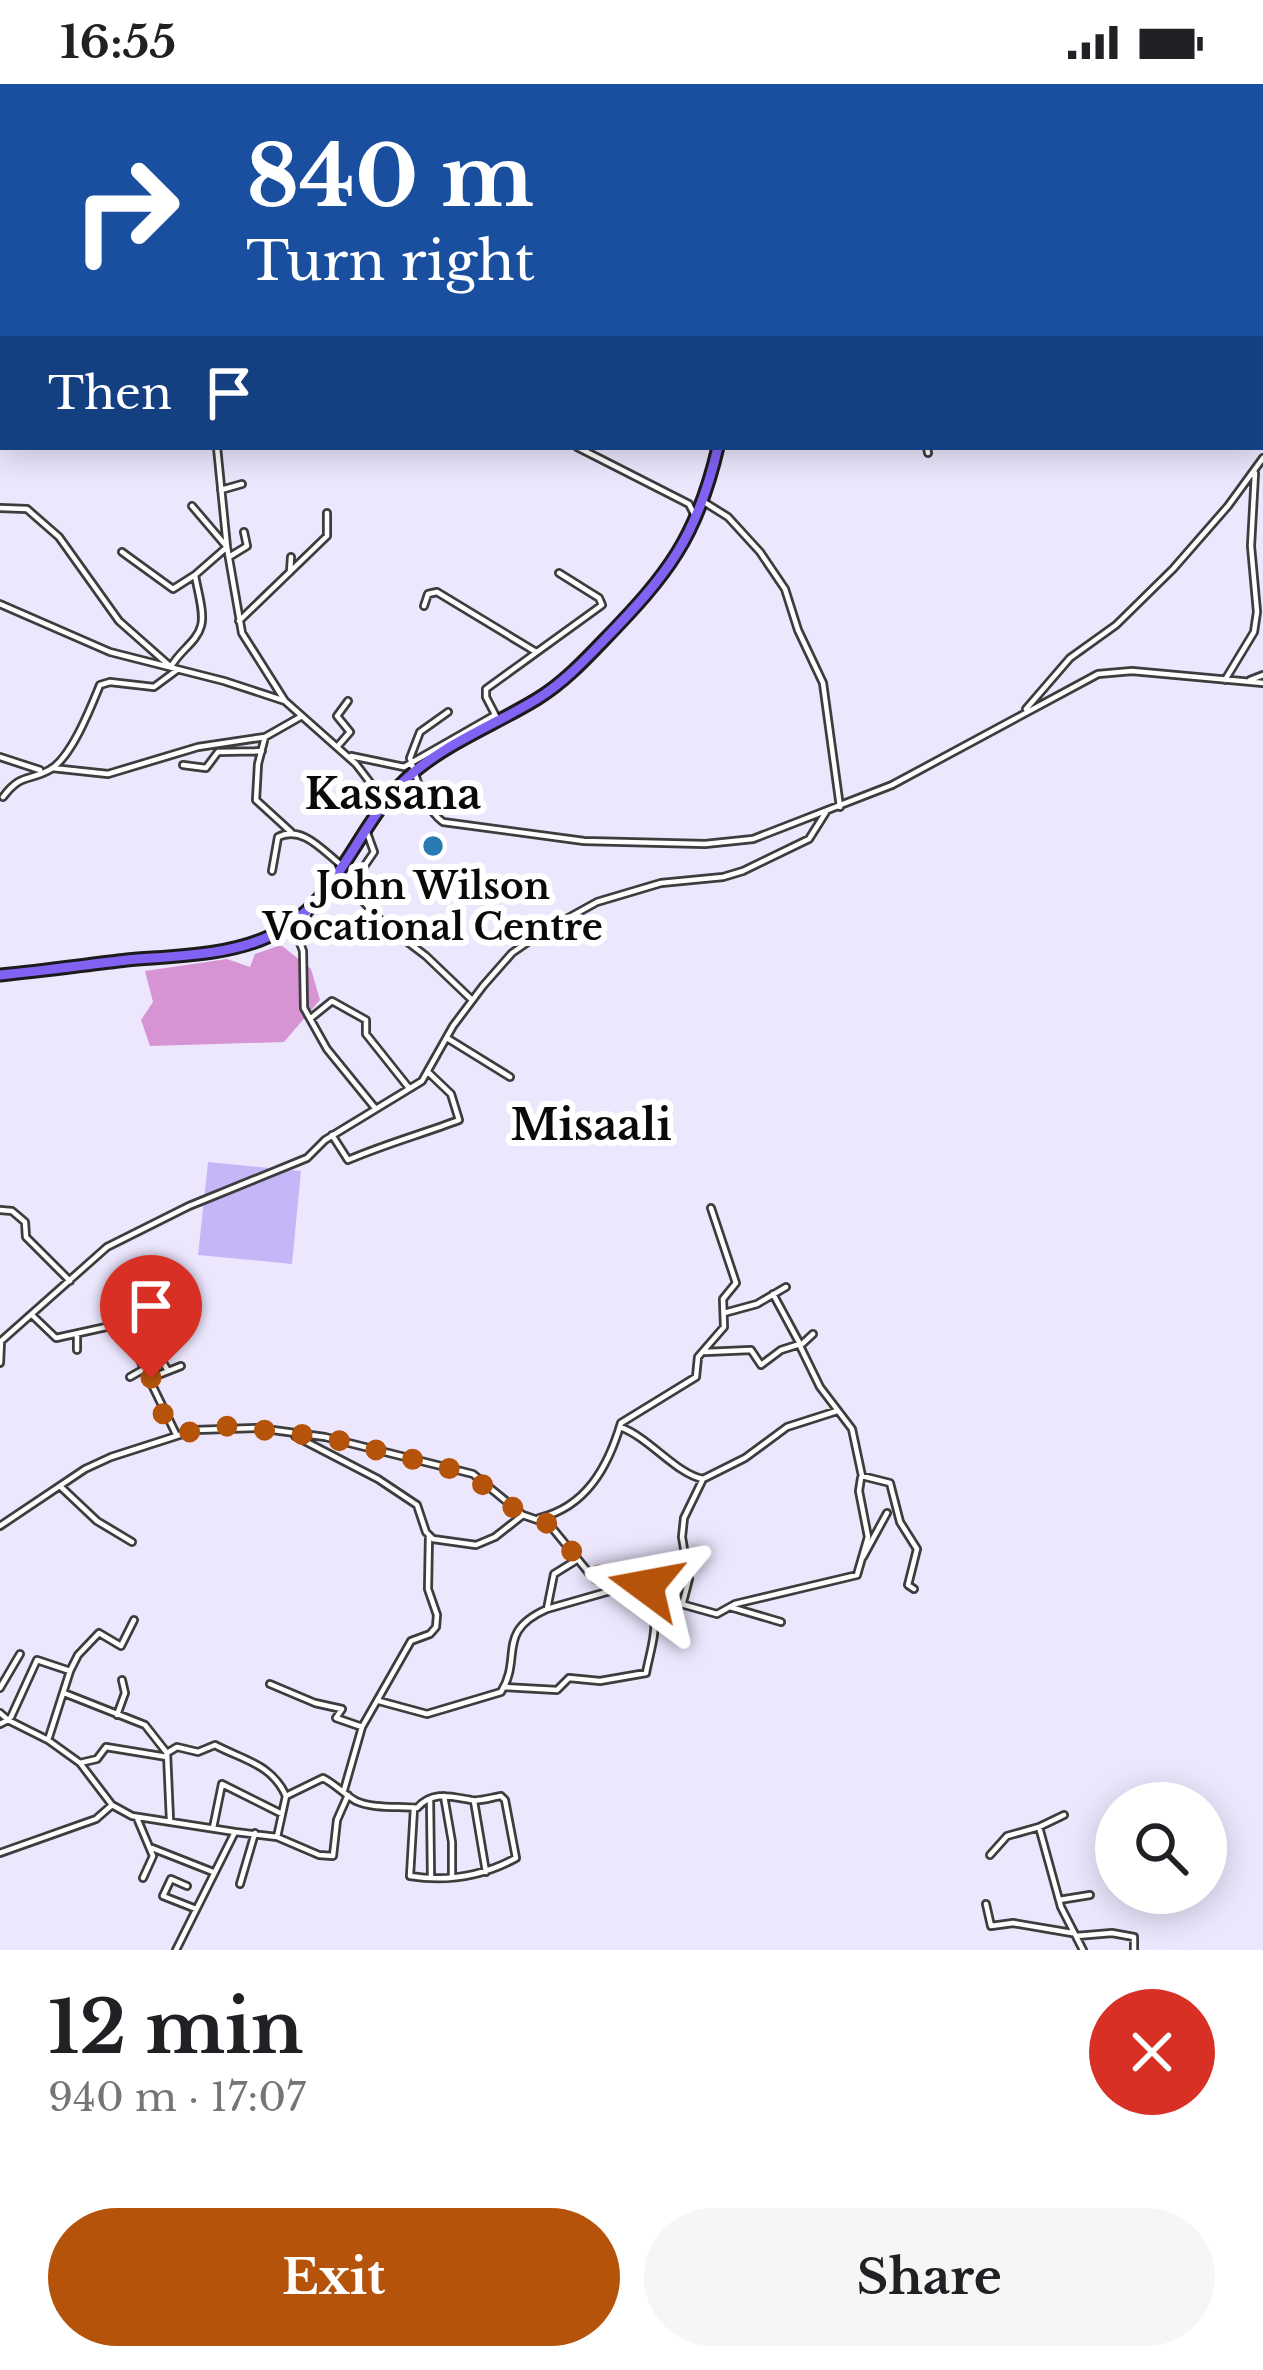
<!DOCTYPE html>
<html lang="en">
<head>
<meta charset="utf-8">
<style>
	:root { --surface:#fff; --page:#f6f6f6; --text:#202124; --muted:#757577; --accent:#b45309 }
	body { margin:0; font-family:"Libre Baskerville",serif; background:var(--page); color:var(--text); height:100vh; display:flex; flex-direction:column; font-size:45px; white-space:nowrap }
	* { box-sizing:border-box; margin:0 }
	p { font-size:39px; color:var(--muted) }
	.icon { flex:none; width:66px; height:66px; fill:none; stroke:currentColor; stroke-width:2; stroke-linecap:round; stroke-linejoin:round }
	.map { position:relative; height:1866px; overflow:hidden }
	.sheet { display:flex; flex-direction:column; background:var(--surface); flex:1 }
	.sheet>* { flex:none }
	.banner { position:absolute; left:0px; top:0px; width:1263px; height:366px; box-shadow:0 6px 30px #0003; background:#1a4fa0; color:#fff; overflow:hidden }
	.tools { position:absolute; left:1095px; top:1698px; display:grid; gap:24px }
	.tools a { display:grid; place-items:center; width:132px; height:132px; border-radius:50%; background:var(--surface); box-shadow:0 6px 30px #0003; font-size:60px }
	.pin { position:absolute; display:grid; place-items:center; width:102px; height:102px; color:#fff; margin:-123px -51px; border-radius:50% 50% 50% 0; rotate:-45deg; box-shadow:0 0 12px #0007 }
	.pin .icon { rotate:45deg }
	.me { position:absolute; width:132px; margin:-66px; rotate:283deg; stroke-linejoin:round; filter:drop-shadow(0 0 9px #0008) }
	.turn { display:flex; align-items:center; gap:42px; height:252px; padding:0 48px; font-size:54px }
	.turn .icon { width:156px; height:156px; stroke-width:2.5 }
	.turn b { display:block; font-size:84px; line-height:102px }
	.then { display:flex; align-items:center; height:114px; padding:0 48px; background:#0003; gap:24px; font-size:45px }
	.round { display:grid; place-items:center; flex:none; width:126px; height:126px; border-radius:63px; background:var(--page) }
	.overview { display:flex; align-items:center; justify-content:space-between; height:204px; padding:0 48px }
	h1 { font-size:72px; font-weight:700; line-height:90px }
	.action { display:flex; gap:24px; margin-top:auto; padding:24px 48px }
	.action a { flex:1; height:138px; border-radius:72px; background:var(--accent); color:#fff; font-size:48px; font-weight:700; line-height:138px; text-align:center }
	.action a+a { background:var(--page); color:var(--text) }
	.status { display:flex; justify-content:space-between; align-items:center; height:84px; padding:0 60px; background:var(--surface); direction:ltr }
	.status svg { height:33px; fill:currentColor }
	.map>svg:first-child { display:block }
</style>
</head>
<body>
<div class="status"><b>16:55</b><svg viewBox="0 0 49 12"><path d="M0 12V9h3v3zM5 12V6h3v6zM10 12V3h3v9zM15 12V0h3v12zM26 1h20v11H26zM47 4h2v5h-2z"/></svg></div>
<div class="map">
<svg width="1263" height="1866" viewBox="0 0 1263 1866">
	<rect width="100%" height="100%" fill="#ede7fe"/>
	<path fill="#d694d5" d="M281 861 311 885 320 916 284 958 150 962 141 936 153 918 145 887 227 875 250 883 255 870Z"/>
	<path fill="#c6b6f8" d="M208 1078 301 1087 292 1180 198 1171Z"/>
	<g fill="none" stroke-linecap="round" stroke-linejoin="round">
		<g stroke="#3d3d3d" stroke-width="10">
			<path id="minor" d="M161 0 162 3
				M599 0 619 3
				M638 0 639 3
				M832 0 833 3
				M271 3 272 0
				M558 3 559 0
				M860 3V0
				M0 95 3 96
				M1260 146 1263 145
				M0 332 3 334
				M217 363 227 463 242 549 285 617
				M577 363 689 420 694 430
				M927 363 928 369
				M221 406 242 400
				M704 418 728 433 760 468 785 505 798 546 823 599 840 723
				M0 424 27 425 59 453 119 537 171 583C178 568 197 558 201 542 205 529 197 505 195 491L227 463 192 422
				M122 468 173 505 195 491
				M229 473 247 462 244 448
				M290 488 291 473
				M0 520 110 568 224 597 285 617 356 680 385 718
				M424 522 428 510 437 508 536 568
				M239 537 327 452V429
				M1225 596 1254 548 1257 528 1251 462 1255 389
				M1250 596 1263 591
				M1026 625 1070 574 1116 541 1173 485 1228 422 1263 374
				M448 628 420 648 410 674C417 696 424 724 443 738L584 757 705 760 753 755 892 701 1098 590 1132 587 1263 599
				M498 636 486 613V605L602 521 599 514 559 489
				M265 653 258 680 256 716 291 748
				M337 663 350 648 337 632 348 617
				M351 672 404 683 495 631
				M0 673 40 686
				M183 681 206 684 218 668 262 667
				M52 684 108 690 198 663 265 653 302 632
				M3 713C22 688 29 698 51 685 72 672 91 623 100 601L110 598 154 603 177 586
				M366 746 374 768 350 803 384 840 426 872 472 916
				M272 787 278 753C302 741 322 766 340 780
				M310 826 297 851 303 867 304 924 327 965 375 1024
				M311 934 332 917 366 936V950L409 1004
				M447 954 510 993
				M332 1051 348 1076C385 1060 422 1050 459 1036L451 1010 428 988
				M0 1126 12 1127 25 1138 26 1153 70 1197
				M724 1229 757 1220 786 1203
				M32 1231 56 1254 138 1236 168 1287
				M813 1250 800 1262 820 1303 852 1345 862 1392 890 1399 900 1438 917 1465 908 1501 914 1505
				M0 1258 107 1163 189 1122 307 1074 325 1056 422 997 453 942 483 902 512 869 541 849 597 818 661 799 723 793 743 787 809 755 826 728
				M77 1266V1251
				M705 1268 751 1266 761 1281 781 1266 800 1260 773 1210
				M138 1272 176 1350
				M0 1279 1 1257
				M130 1293 144 1285
				M153 1293 181 1282
				M620 1343C649 1353 676 1390 703 1395
				M295 1352 378 1395 417 1421 426 1448 433 1455 476 1461 495 1453 523 1431
				M61 1403 97 1437 132 1458
				M539 1434C586 1423 608 1383 621 1339L696 1293 698 1273 724 1243 723 1215 736 1199 711 1124
				M0 1442 85 1385 111 1373 195 1346 258 1344 325 1353 473 1390 523 1431 549 1440 589 1489 646 1501 678 1521 683 1518 689 1495 682 1453 684 1434 703 1395 745 1374 787 1343 837 1327
				M863 1473 887 1429
				M681 1520 717 1530 735 1520 857 1491 868 1453 859 1407 861 1394
				M730 1523 781 1538
				M547 1525 631 1501
				M270 1600 315 1619 342 1625 336 1634 362 1643
				M505 1603 557 1606 569 1594 600 1597 646 1589C652 1556 667 1527 634 1499
				M0 1604 20 1570
				M64 1609 145 1641 167 1669
				M379 1617 427 1630 501 1608C523 1573 495 1548 547 1525L554 1490 575 1477
				M0 1629 8 1636 11 1633 37 1576 70 1587
				M117 1631 125 1609 122 1596
				M0 1640 8 1636 48 1656 80 1679 112 1721 132 1732 235 1748 176 1866
				M49 1653 70 1587 78 1571 99 1549 121 1562 134 1536
				M80 1679 97 1675 106 1663 167 1673
				M344 1706 362 1643 411 1557 430 1550 436 1543 437 1531 428 1505 429 1452
				M444 1712 452 1758V1793
				M430 1715 431 1793
				M474 1717 486 1788
				M137 1734 153 1772 143 1794
				M170 1736 167 1669 177 1663 198 1668 215 1661C243 1676 272 1680 286 1712
				M1039 1743 1064 1731
				M213 1744 222 1700 282 1730
				M235 1748 277 1753 286 1712 323 1694C335 1700 345 1711 356 1717 373 1725 399 1722 417 1724 433 1706 452 1713 471 1716 479 1718 493 1713 501 1712L505 1716 516 1774C483 1792 447 1798 410 1792L414 1724
				M277 1753 319 1771 333 1772 337 1736 348 1711
				M152 1764 213 1788
				M0 1769 96 1735 112 1721
				M990 1771 1007 1752 1039 1743 1061 1823 1083 1866
				M240 1800 255 1749
				M187 1802 171 1795 163 1812 196 1825
				M1059 1816 1090 1811
				M986 1820 991 1842 1013 1839 1072 1849
				M1076 1852 1112 1849 1134 1853V1866"/>
		</g>
		<g stroke="#1b1b1b" stroke-width="15">
			<path id="primary" d="M851 3 852 0
				M0 891C42 887 84 881 127 876 173 872 227 872 270 852 337 821 355 744 405 696 443 660 493 642 537 615 563 599 584 577 605 555 668 490 697 453 718 363"/>
		</g>
		<use href="#minor" stroke="#fff" stroke-width="4.5"/>
		<use href="#primary" stroke="#8262f3" stroke-width="9"/>
	</g>
	<g fill="none" stroke-linecap="round" stroke-linejoin="round">
		<path stroke="#b45309" stroke-width="21" stroke-dasharray="0 37.8" d="M151 1294 162 1328 176 1350 228 1342 325 1353 467 1389 523 1431 549 1440 590 1489 646 1502"/>
	</g>
	<circle fill="#2979b3" stroke="#fff" stroke-width="4.5" cx="433" cy="762" r="12"/>
	<g text-anchor="middle" dominant-baseline="central" stroke-width="12" stroke-linejoin="round" paint-order="stroke">
		<g font-size="36" font-weight="bold" fill="#0a0a0a" stroke="#fff">
			<text x="433" y="802">John Wilson<tspan x="433" dy="41">Vocational Centre</tspan></text>
		</g>
		<g font-size="42" font-weight="bold" fill="#0a0a0a" stroke="#fff">
			<text x="393" y="710">Kassana</text>
			<text x="591" y="1041">Misaali</text>
		</g>
	</g>
</svg>
<div class="tools">
<a><svg class="icon" aria-label="search" viewBox="0 0 24 24"><circle cx="10" cy="10" r="6"/><path d="M15 15l6 6"/></svg></a>
</div>
<div class="pin" style="left:151px;top:1294px;background:#d93025"><svg class="icon" aria-label="arrive" viewBox="0 0 24 24"><path d="M6 21V4h12l-3 4 3 4H6"/></svg></div>
<svg class="me" style="left:646px;top:1502px" viewBox="-20 -20 40 40"><path d="M0-17L14 15 0 8-14 15z" fill="#b45309" stroke="#fff" stroke-width="4"/></svg>
<div class="banner">
<div class="turn"><svg class="icon" aria-label="right" viewBox="0 0 24 24"><path d="M7 20v-9h11M14 6l5 5-5 5"/></svg><div><b>840 m</b>Turn right</div></div>
<div class="then">Then<svg class="icon" aria-label="arrive" viewBox="0 0 24 24"><path d="M6 21V4h12l-3 4 3 4H6"/></svg></div>
</div>
</div>
<section class="sheet">
<div class="overview"><div><h1>12 min</h1><p>940 m · 17:07</p></div><a class="round" style="background:#d93025;color:#fff"><svg class="icon" aria-label="close" viewBox="0 0 24 24"><path d="M6 6l12 12M18 6L6 18"/></svg></a></div>
<div class="action"><a>Exit</a><a>Share</a></div>
</section>
</body>
</html>
